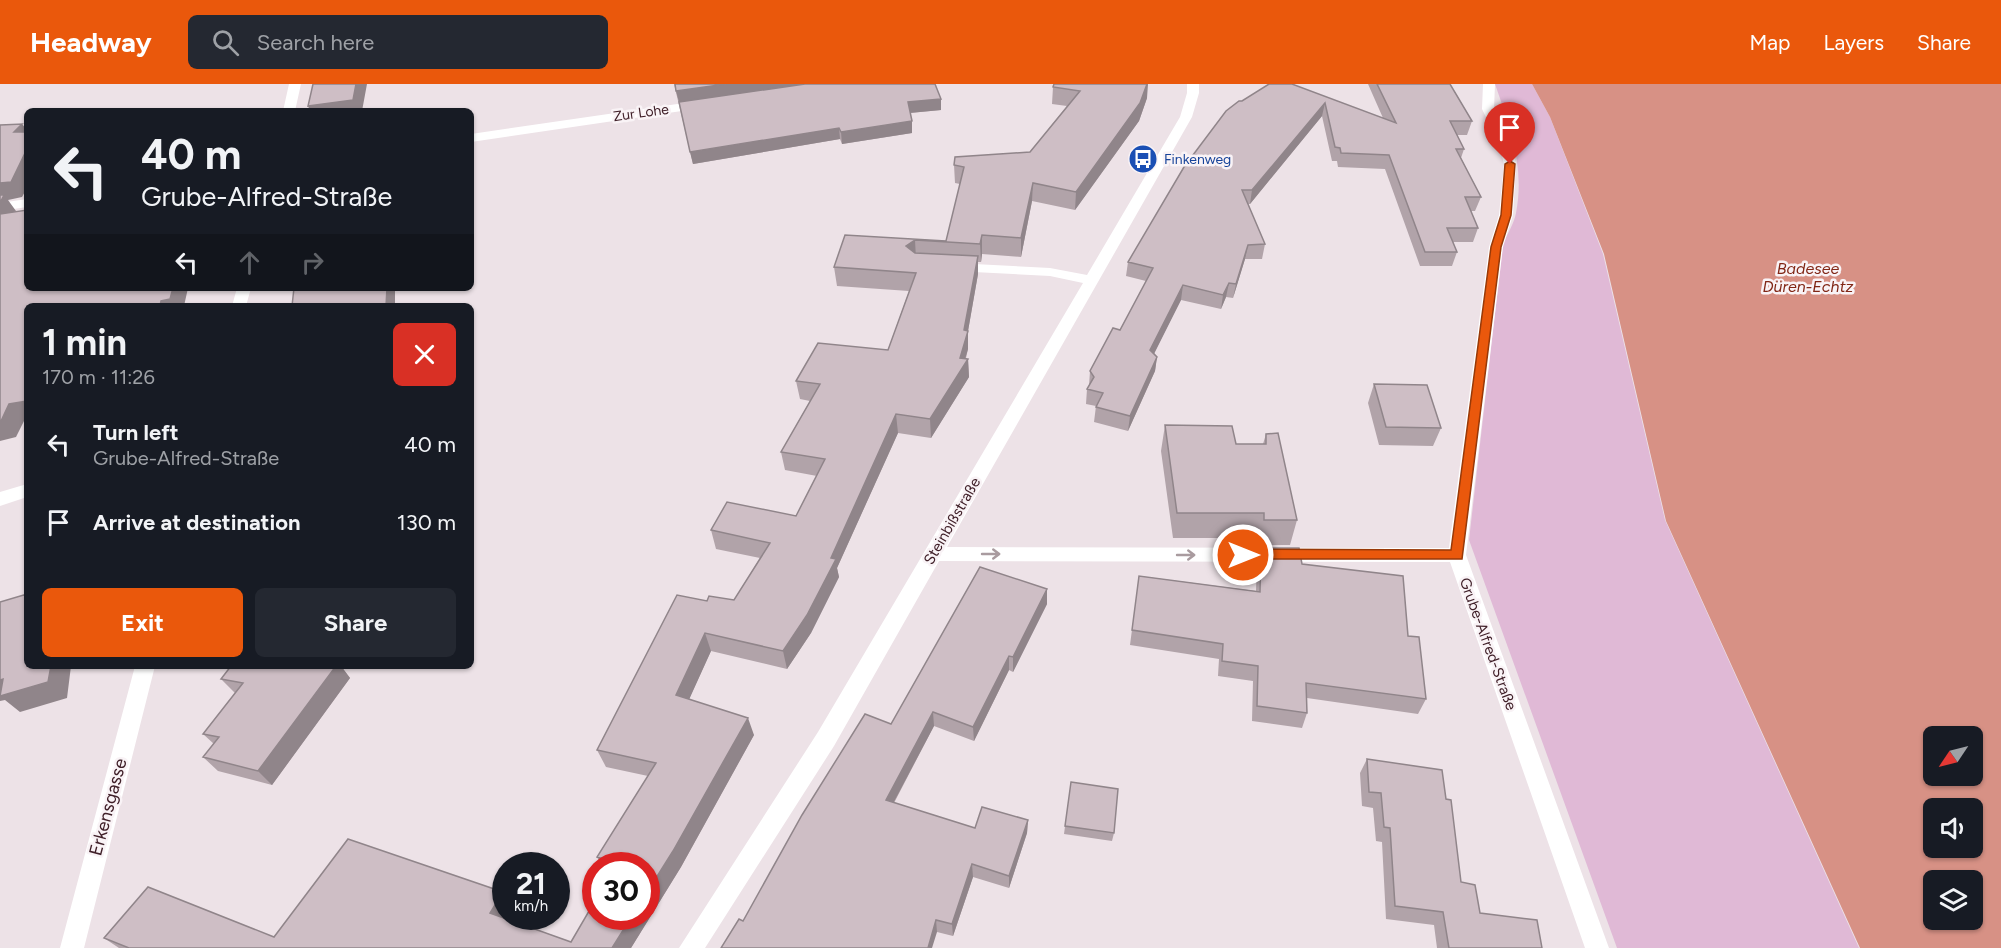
<!DOCTYPE html>
<html lang="en">
<head>
<meta charset="utf-8">
<style>
	:root { --surface:#171b24; --page:#242831; --text:#f1f3f6; --muted:#9ea1a6; --accent:#ea580c }
	body { margin:0; font-family:Figtree,sans-serif; background:var(--page); color:var(--text); height:100vh; display:flex; flex-direction:column; font-size:22px; white-space:nowrap }
	* { box-sizing:border-box; margin:0 }
	p { font-size:20px; color:var(--muted) }
	.icon { flex:none; width:33px; height:33px; fill:none; stroke:currentColor; stroke-width:2; stroke-linecap:round; stroke-linejoin:round }
	.map { position:relative; flex:1; overflow:hidden }
	.side { position:absolute; left:24px; top:219px; width:450px; height:366px; display:flex; flex-direction:column; background:var(--surface); border-radius:9px; box-shadow:0 2px 4px #0004 }
	.side>* { flex:none }
	.banner { position:absolute; left:24px; top:24px; width:450px; height:183px; border-radius:9px; box-shadow:0 2px 4px #0004; background:#171b24; color:var(--text); overflow:hidden }
	.needle { width:39px; rotate:235deg }
	.fabs { position:absolute; left:1923px; top:642px; display:grid; gap:12px }
	.fabs a { display:grid; place-items:center; width:60px; height:60px; border-radius:9px; background:var(--surface); box-shadow:0 2px 4px #0004; font-size:30px }
	.speed { position:absolute; left:492px; top:768px; display:flex; gap:12px; font-size:30px; font-weight:700; text-align:center }
	.speed>* { display:grid; place-content:center; width:78px; height:78px; border-radius:50%; background:var(--surface); box-shadow:0 2px 4px #0004; line-height:1 }
	.speed small { font-size:15px; font-weight:400 }
	.speed .limit { border:9px solid #d22; background:#fff; color:#111 }
	.pin { position:absolute; display:grid; place-items:center; width:51px; height:51px; color:#fff; margin:-62px -26px; border-radius:50% 50% 50% 0; rotate:-45deg; box-shadow:0 0 6px #0007 }
	.pin .icon { rotate:45deg }
	.me { position:absolute; width:66px; margin:-33px; rotate:90deg; stroke-linejoin:round; filter:drop-shadow(0 0 4px #0008) }
	.turn { display:flex; align-items:center; gap:21px; height:126px; padding:0 18px; font-size:27px }
	.turn .icon { width:78px; height:78px; stroke-width:2.5 }
	.turn b { display:block; font-size:42px; line-height:51px }
	.lanes { display:flex; align-items:center; height:57px; padding:0 18px; background:#0003; justify-content:center; gap:30px; direction:ltr }
	.lanes .off { opacity:.35 }
	.round { display:grid; place-items:center; flex:none; width:63px; height:63px; border-radius:9px; background:var(--page) }
	.summary { display:flex; align-items:center; justify-content:space-between; height:102px; padding:0 18px }
	h1 { font-size:36px; font-weight:700; line-height:45px }
	.primary-button { display:flex; gap:12px; margin-top:auto; padding:12px 18px }
	.primary-button a { flex:1; height:69px; border-radius:9px; background:var(--accent); color:#fff; font-size:24px; font-weight:700; line-height:69px; text-align:center }
	.primary-button a+a { background:var(--page); color:var(--text) }
	ul { padding:0; list-style:none }
	li { display:flex; align-items:center; gap:18px; height:78px; padding:0 18px }
	li div { flex:1 }
	li b { display:block; font-size:22px }
	li em { font-style:normal }
	header { display:flex; align-items:center; gap:36px; box-sizing:border-box; height:84px; padding:0 30px; background:var(--accent); color:#fff }
	header strong { font-size:28px }
	nav { display:flex; gap:33px; margin-inline-start:auto; font-size:21px }
	.search { width:420px; height:54px; background:var(--page); display:flex; align-items:center; gap:15px; box-sizing:border-box; padding:0 21px; border-radius:9px; color:var(--muted); font-size:22px }
	.map>svg:first-child { display:block }
</style>
</head>
<body>
<header>
<strong>Headway</strong>
<div class="search"><svg class="icon" aria-label="search" viewBox="0 0 24 24"><circle cx="10" cy="10" r="6"/><path d="M15 15l6 6"/></svg>Search here</div>
<nav><a>Map</a><a>Layers</a><a>Share</a></nav>
</header>
<div class="map">
<svg width="2001" height="864" viewBox="0 0 2001 864">
	<rect width="100%" height="100%" fill="#ede2e7"/>
	<path fill="#e0b9d6" d="M1495 0H1532L1550 33 1603 170 1665 436 1859 864H1617L1469 456 1503 160C1507 150 1514 140 1516 129 1525 83 1510 43 1495 0Z"/>
	<path fill="#d79185" fill-rule="evenodd" d="M1532 0H2001V864H1860L1666 437 1604 170 1550 33ZM1934 652H1972V692H1934ZM1934 724H1972V764H1934ZM1934 796H1972V836H1934Z"/>
	<g fill="none" stroke-linecap="round" stroke-linejoin="round">
		<path fill="#fff" fill-rule="evenodd" d="M289 0H301L295 27H283Z
			M1187 0H1199V9L1192 33 947 463 1449 464 1489 163 1499 131 1504 80 1499 60 1482 25 1483 0H1495L1494 25 1511 60 1516 80 1513 131 1503 163 1466 471 1609 864H1585L1450 478 939 477 834 662 705 864H679L818 648 1083 199 1050 192 954 187 947 183 954 179 1050 184 1087 191 1180 33 1187 9Z
			M705 16 709 17V23L471 58V50Z
			M27 115V123L0 127V119Z
			M237 204H251L246 222H232Z
			M27 400V413L0 422V408Z
			M135 582H155L84 864H60Z"/>
	</g>
	<path fill="#b1a3a9" d="M674 0 941 15V26L910 29 912 49 842 60 840 55 693 80Z
		M1269 0 1383 34 1368 0H1450L1472 37 1467 51H1457L1464 65 1461 74 1481 113 1475 127H1471L1478 144 1473 158H1453L1457 168 1452 182H1420L1385 85 1338 83 1337 77H1332L1322 32 1250 120H1248L1265 160 1262 175H1245L1233 214 1226 213 1221 225 1181 216 1154 269 1157 273 1155 287 1128 347 1094 338 1096 322 1086 320 1087 305 1089 302 1090 287 1120 246 1146 197 1126 192 1128 178 1242 17Z
		M1053 3 1147 14 1139 37 1075 126 1032 117 1021 173 982 170 981 178H978V190L968 247V265L966 274 968 275 969 293 931 354 898 349 837 484 839 493 811 549 787 585 711 567 689 615 754 651 681 783 631 864H119L104 854 274 853 503 808 506 811V832H510L508 835 571 858 646 782H602L597 773 648 692 606 683 597 666 707 517 734 516 760 474 716 465 711 446 796 432 817 392 785 386 781 368 810 317 800 315 796 297 888 266 909 207 837 202 834 183 845 151 946 157 960 100 955 99 954 81 1030 68 1067 22 1052 20Z
		M1374 300 1441 344 1433 362 1379 361 1368 319Z
		M1165 341 1236 360H1263L1266 350 1297 436 1290 461H1257V454H1173L1161 367Z
		M1261 464 1302 480 1408 552 1426 615 1418 630 1307 614V629L1302 644 1252 637 1253 597 1218 592 1219 575 1130 561 1139 492 1256 507 1257 480Z
		M1047 505V520L1013 588 1009 586 974 657 934 642 894 719 975 744 1028 736 1027 749 1009 804 973 793 953 852 937 848 743 837 891 640Z
		M228 582H341L350 594 272 701 218 687 203 673 214 660 203 650 235 609 221 595 230 584Z
		M1367 675 1446 715 1461 798 1480 829 1542 864H1437L1434 841 1386 835 1382 758 1376 757 1373 724 1362 722 1360 689Z
		M1071 698 1114 749 1112 757 1064 750Z"/>
	<path fill="#90858a" d="M356 0H367L362 27H310L308 22Z
		M726 0H806L679 18 676 7Z
		M1147 0H1148L1147 14 1139 37 1075 126 1076 108Z
		M941 15V26L909 29 908 18Z
		M1325 19 1322 32 1250 120 1252 106Z
		M912 37V49L842 60 841 48Z
		M22 40 27 46V62L14 48Z
		M839 44 840 55 693 80 690 68Z
		M27 65V104L22 113 8 116 16 127 0 138V99Z
		M1033 99 1032 117 1021 173V154Z
		M982 151V170L981 178 980 160Z
		M915 156 916 175 906 162Z
		M1248 161 1245 175 1233 214 1236 200Z
		M978 172V190L968 247V265L963 282 968 275 969 293 931 354 930 335 960 274 964 246Z
		M1229 199 1226 213 1221 225 1223 211Z
		M1183 201 1181 216 1149 280 1150 266Z
		M173 204H188L184 222H160L161 217Z
		M387 204H395V222H386Z
		M1157 273 1155 287 1128 347 1130 332Z
		M27 317V336L24 337 16 353 0 357V337L9 320Z
		M896 330 898 349 837 484 839 493 811 549 787 585 783 567 831 474Z
		M1047 505V520L1013 588V573Z
		M705 549 711 567 683 629 676 611Z
		M1009 572V586L974 657 973 643Z
		M51 582H71L67 614 20 628 5 616 0 617V596Z
		M329 582H341L350 594 272 701 258 687Z
		M933 628 934 642 888 729 886 716Z
		M748 634 754 651 681 783 631 864H612L632 832H646V810Z
		M1028 736 1027 749 1009 804V792Z
		M972 780 973 793 953 852 952 840Z
		M503 808 506 811V832H510L503 843 490 829Z
		M936 836 937 848 932 864H928Z"/>
	<path fill="#cebec5" stroke="#90858a" stroke-width="1.5" d="M313 0H356L353 16 308 22Z
		M675 0H726L676 7Z
		M805 0H935L941 15 908 18 912 37 841 48 839 44 690 68 679 18Z
		M1054 0H1147L1140 19 1076 108 1033 99 1021 154 982 151 980 160 915 156 906 162 915 169 978 172 964 246 968 247 960 274 968 275 930 335 896 330 831 474 836 475 807 531 783 567 705 549 676 611 748 634 673 767 646 810V782H615L616 779 597 773 656 679 597 666 677 511 707 517 709 512 734 516 770 459 711 446 727 418 796 432 825 375 781 368 820 300 796 297 818 259 888 266 916 189 834 183 845 151 946 157 964 83 954 81 955 73 1030 68 1080 7 1053 3Z
		M1269 0H1292L1396 39 1377 0H1450L1472 37H1450L1464 65H1456L1481 113H1465L1478 144H1447L1457 168H1425L1389 71 1341 69 1340 64 1335 63 1325 19 1252 106H1242L1265 160 1248 161 1236 200 1229 199 1223 211 1183 201 1150 266 1157 273 1130 332 1096 323 1103 309 1087 305 1094 293 1090 287 1113 244 1120 246 1153 184 1128 178 1184 83 1226 27 1239 17H1242Z
		M22 40 14 48H27V65L11 98 0 99V41Z
		M0 111H4L0 119Z
		M27 126V204H173L170 215 161 217 160 222H27V317L9 320 1 337H0V130Z
		M294 204H387L386 222H292Z
		M1374 300 1427 301 1441 344 1386 343Z
		M1165 341 1232 342 1236 360H1266V350L1278 349 1297 436H1264V429H1177Z
		M1261 464H1299L1302 480 1403 492 1408 552 1419 553 1426 615 1306 599 1307 629 1257 622 1258 582 1222 577 1223 560 1132 546 1139 492 1260 508Z
		M980 483 1047 505 1013 573 1009 572 973 643 933 628 886 716 975 744 982 723 1028 736 1009 792 972 780 952 840 936 836 928 864H721L739 835 743 837 802 731 865 630 891 640Z
		M27 510V582H51L48 598 0 612 3 595 0 596V518Z
		M231 582H336L258 687 203 673 219 653 203 650 243 599 221 595Z
		M1367 675 1442 686 1446 715 1451 716 1461 798 1475 801 1480 829 1537 836 1542 864H1449L1443 828 1395 822 1390 744 1384 743 1381 709 1369 708Z
		M1071 698 1118 705 1114 749 1065 742Z
		M348 755 503 808 490 829 571 858 596 815V832H632L612 864H129L104 854 148 803 274 853Z"/>
	<defs><path id="oneway-shaft" d="M-6 0H5M1.5-3L5.5 0L1.5 3" fill="none" stroke-width="1.6" stroke-linecap="round" stroke-linejoin="round" transform="scale(1.5)"/></defs>
	<g stroke="#a99b9f">
		<use href="#oneway-shaft" transform="translate(991 470)"/>
		<use href="#oneway-shaft" transform="translate(1186 471)"/>
	</g>
	<path fill="#ea580c" stroke="#983908" stroke-width="1.5" d="M1510 77 1515 80 1511 131 1501 163 1462 475H1238L1236 471 1238 467 1243 465 1451 466 1491 163 1501 131 1505 80Z"/>
	<defs>
		<g id="bus-disc" transform="scale(1.5)"><circle r="9.5" fill="#1a4fb4" stroke="#f9f3f6"/><path d="M-5-6H5V4H4V6H2V4H-2V6H-4V4H-5ZM-3.5-4V0h7V-4ZM-3.5 1.2v1.5H-2V1.2ZM2 1.2v1.5H3.5V1.2Z" fill="#fff"/></g>
	</defs>
	<g fill-rule="evenodd">
		<use href="#bus-disc" x="1143" y="75"/>
	</g>
	<g text-anchor="middle" dominant-baseline="central" stroke-width="5" stroke-linejoin="round" paint-order="stroke">
		<g font-size="14" fill="#402029" stroke="#f9f3f6">
			<text transform="translate(641 29) rotate(-8)">Zur Lohe</text>
		</g>
		<g font-size="14" fill="#164399" stroke="#f9f3f6" text-anchor="start">
			<text x="1164" y="75">Finkenweg</text>
		</g>
		<g font-size="15" fill="#402029" stroke="#f9f3f6">
			<text transform="translate(952 437) rotate(-60)">Steinbißstraße</text>
			<text transform="translate(1488 560) rotate(70)">Grube-Alfred-Straße</text>
		</g>
		<g font-size="16" font-style="italic" fill="#812615" stroke="#f9f3f6">
			<text x="1808" y="184">Badesee<tspan x="1808" dy="18">Düren-Echtz</tspan></text>
		</g>
		<g font-size="18" fill="#402029" stroke="#f9f3f6">
			<text transform="translate(108 723) rotate(-75)">Erkensgasse</text>
		</g>
	</g>
</svg>
<div class="fabs">
<a><svg class="needle" viewBox="-14 -14 28 28"><path d="M0-13l5 13h-10z" fill="#e53935"/><path d="M0 13l5-13h-10z" fill="#9ea1a6"/></svg></a>
<a><svg class="icon" aria-label="sound" viewBox="0 0 24 24"><path d="M4 9h4l5-4v14l-5-4H4zM17 9q2 3 0 6"/></svg></a>
<a><svg class="icon" aria-label="layers" viewBox="0 0 24 24"><path d="M12 4l9 5-9 5-9-5zM3 14l9 5 9-5"/></svg></a>
</div>
<div class="speed"><div>21<small>km/h</small></div><div class="limit">30</div></div>
<div class="pin" style="left:1510px;top:80px;background:#d93025"><svg class="icon" aria-label="arrive" viewBox="0 0 24 24"><path d="M6 21V4h12l-3 4 3 4H6"/></svg></div>
<svg class="me" style="left:1243px;top:471px" viewBox="-20 -20 40 40"><circle r="17" fill="#ea580c" stroke="#fff" stroke-width="3"/><path d="M0-11L8 9 0 5-8 9z" fill="#fff"/></svg>
<div class="banner">
<div class="turn"><svg class="icon" aria-label="left" viewBox="0 0 24 24"><path d="M17 20v-9H6M10 6l-5 5 5 5"/></svg><div><b>40 m</b>Grube-Alfred-Straße</div></div>
<div class="lanes"><svg class="icon" aria-label="left" viewBox="0 0 24 24"><path d="M17 20v-9H6M10 6l-5 5 5 5"/></svg><svg class="icon off" aria-label="ahead" viewBox="0 0 24 24"><path d="M12 20V5M6 11l6-6 6 6"/></svg><svg class="icon off" aria-label="right" viewBox="0 0 24 24"><path d="M7 20v-9h11M14 6l5 5-5 5"/></svg></div>
</div>
<section class="side">
<div class="summary"><div><h1>1 min</h1><p>170 m · 11:26</p></div><a class="round" style="background:#d93025;color:#fff"><svg class="icon" aria-label="close" viewBox="0 0 24 24"><path d="M6 6l12 12M18 6L6 18"/></svg></a></div>
<ul>
<li><svg class="icon" aria-label="left" viewBox="0 0 24 24"><path d="M17 20v-9H6M10 6l-5 5 5 5"/></svg><div><b>Turn left</b><p>Grube-Alfred-Straße</p></div><em>40 m</em></li>
<li><svg class="icon" aria-label="arrive" viewBox="0 0 24 24"><path d="M6 21V4h12l-3 4 3 4H6"/></svg><div><b>Arrive at destination</b></div><em>130 m</em></li>
</ul>
<div class="primary-button"><a>Exit</a><a>Share</a></div>
</section>
</div>
</body>
</html>
